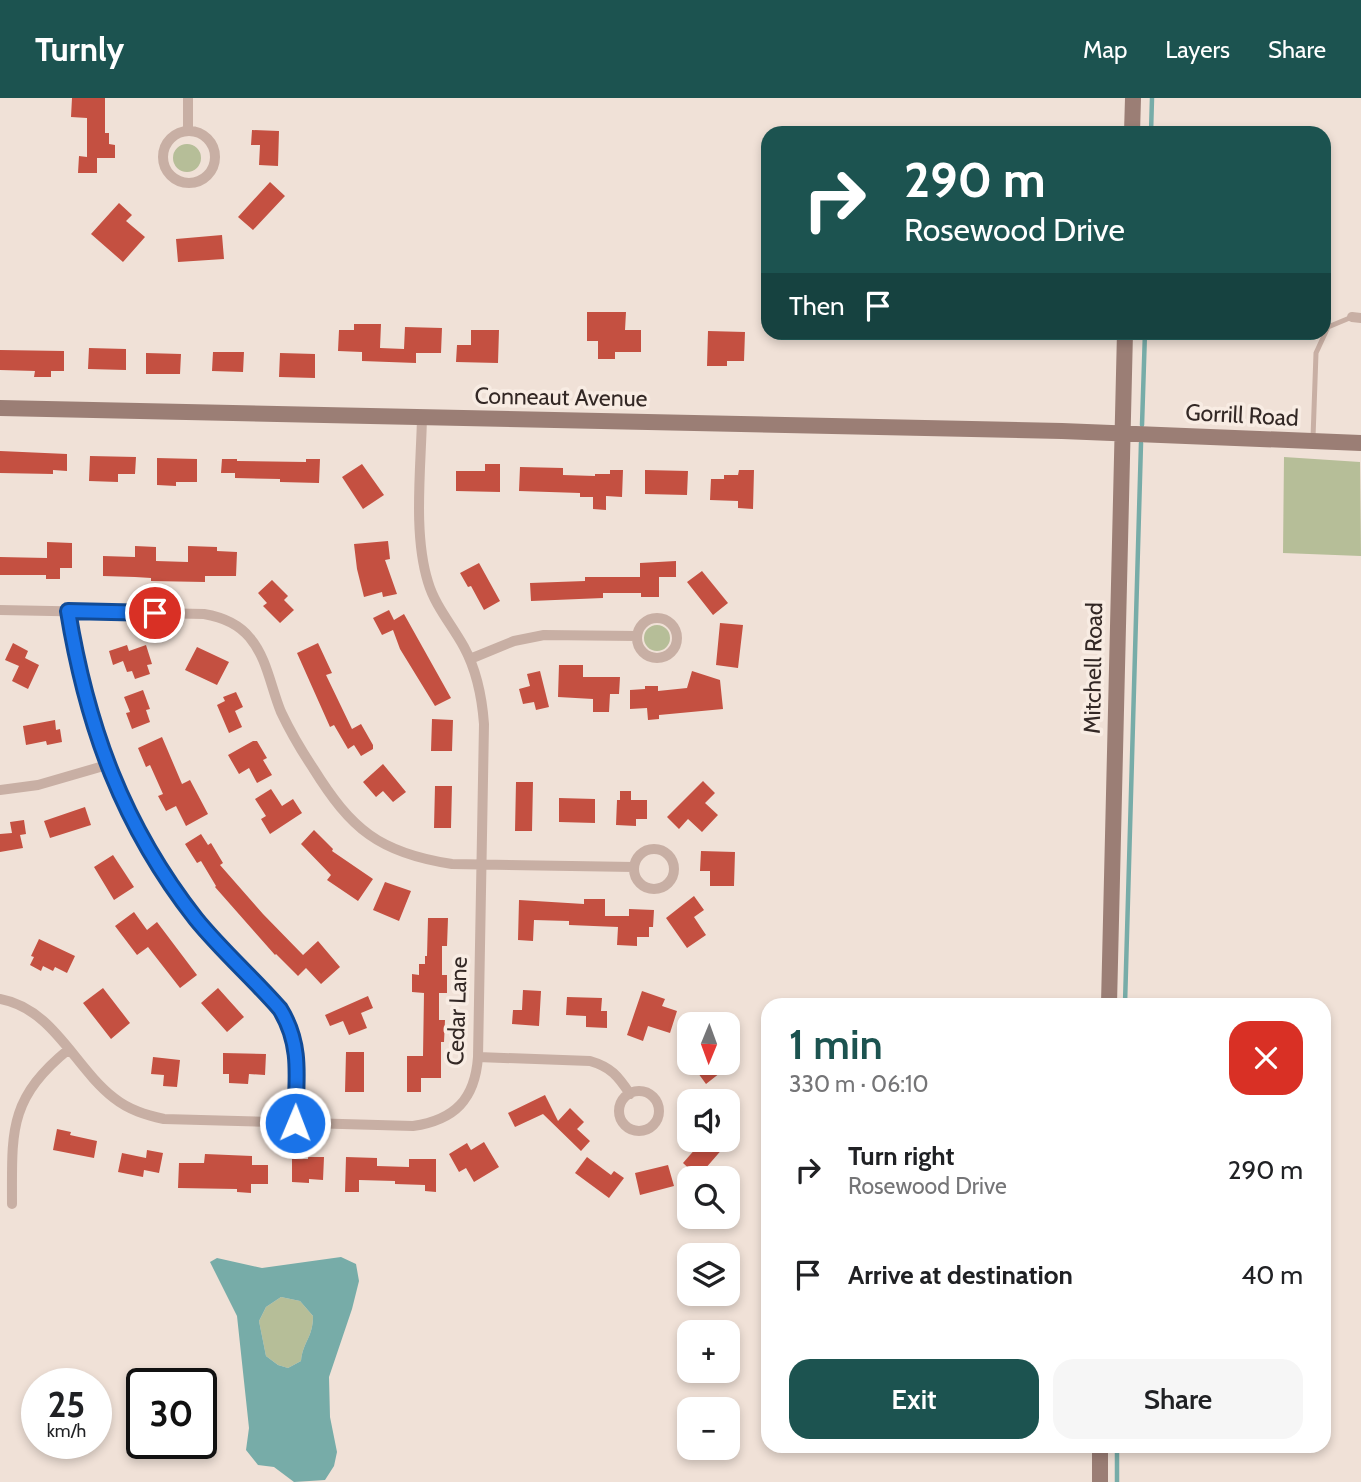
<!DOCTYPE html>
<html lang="en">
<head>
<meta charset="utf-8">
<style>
	:root { --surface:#fff; --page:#f6f6f6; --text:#202124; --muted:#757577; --accent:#1c5350 }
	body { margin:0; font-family:Cabin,sans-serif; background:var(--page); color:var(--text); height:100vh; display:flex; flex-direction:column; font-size:26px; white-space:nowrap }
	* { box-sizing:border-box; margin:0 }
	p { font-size:23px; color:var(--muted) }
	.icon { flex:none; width:38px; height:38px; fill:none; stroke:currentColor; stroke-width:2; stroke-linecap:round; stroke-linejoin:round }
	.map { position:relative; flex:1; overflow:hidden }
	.panel { position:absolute; left:761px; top:900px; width:570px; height:455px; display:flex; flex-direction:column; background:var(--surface); border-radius:21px; box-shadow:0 4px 10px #0003 }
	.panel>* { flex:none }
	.hud { position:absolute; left:761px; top:28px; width:570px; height:214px; border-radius:21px; box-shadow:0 4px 10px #0003; background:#1c5350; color:#fff; overflow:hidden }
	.needle { width:46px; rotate:181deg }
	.tools { position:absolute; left:677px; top:914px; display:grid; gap:14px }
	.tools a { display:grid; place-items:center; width:63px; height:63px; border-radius:14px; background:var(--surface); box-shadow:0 4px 10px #0003; font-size:35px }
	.speed { position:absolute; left:21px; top:1270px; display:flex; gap:14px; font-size:35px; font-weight:700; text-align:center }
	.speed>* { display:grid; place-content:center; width:91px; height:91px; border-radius:50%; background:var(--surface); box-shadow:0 4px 10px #0003; line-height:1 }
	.speed small { font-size:18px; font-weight:400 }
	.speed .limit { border:4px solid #111; border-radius:10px; background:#fff; color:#111 }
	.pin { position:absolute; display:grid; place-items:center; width:60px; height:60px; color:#fff; margin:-30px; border:4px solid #fff; border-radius:50%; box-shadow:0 2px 7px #0007 }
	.me { position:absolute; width:77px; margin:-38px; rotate:1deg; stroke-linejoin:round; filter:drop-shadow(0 0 5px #0008) }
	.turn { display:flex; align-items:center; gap:24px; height:147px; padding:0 28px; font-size:32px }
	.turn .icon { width:91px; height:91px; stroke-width:2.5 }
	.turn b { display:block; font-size:49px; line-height:60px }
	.then { display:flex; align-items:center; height:66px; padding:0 28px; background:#0003; gap:14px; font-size:26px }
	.round { display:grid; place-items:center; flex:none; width:74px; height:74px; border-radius:21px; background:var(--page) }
	.headline { display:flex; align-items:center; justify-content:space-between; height:119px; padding:0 28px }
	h1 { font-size:42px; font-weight:600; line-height:52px; color:var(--accent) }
	.action { display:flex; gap:14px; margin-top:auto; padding:14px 28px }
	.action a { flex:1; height:80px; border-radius:21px; background:var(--accent); color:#fff; font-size:28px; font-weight:600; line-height:80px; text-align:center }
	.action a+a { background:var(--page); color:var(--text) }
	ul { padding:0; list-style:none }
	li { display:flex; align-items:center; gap:21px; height:105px; padding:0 28px }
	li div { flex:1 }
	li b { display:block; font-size:26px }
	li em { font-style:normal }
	header { display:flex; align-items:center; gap:42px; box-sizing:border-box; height:98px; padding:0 35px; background:var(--accent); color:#fff }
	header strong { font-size:33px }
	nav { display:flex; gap:38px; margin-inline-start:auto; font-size:24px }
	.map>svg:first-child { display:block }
</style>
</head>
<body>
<header>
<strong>Turnly</strong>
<nav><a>Map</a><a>Layers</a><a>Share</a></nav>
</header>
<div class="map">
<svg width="1361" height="1384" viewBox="0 0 1361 1384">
	<rect width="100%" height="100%" fill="#f0e1d7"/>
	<path fill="#b6be98" d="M173 60a14 14 0 1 1 28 0a14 14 0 1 1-28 0Z
		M1284 359 1360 364 1361 458 1283 455Z
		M644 540a13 13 0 1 1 26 0a13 13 0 1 1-26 0Z
		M281 1199 300 1203 313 1218C313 1240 303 1243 301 1263L288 1270 278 1267 266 1258 259 1223 266 1209Z"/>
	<path fill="#77aca8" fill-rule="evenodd" d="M341 1159 356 1166 359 1183 352 1211 329 1279 330 1319 337 1354 334 1368 325 1382 294 1384 274 1369 258 1367 246 1352 249 1330 237 1218 210 1164 217 1160 262 1170ZM281 1199 300 1203 313 1218C313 1240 303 1243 301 1263L288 1270 278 1267 266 1258 259 1223 266 1209Z"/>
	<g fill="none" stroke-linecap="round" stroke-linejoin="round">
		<path stroke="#77aca8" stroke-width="4.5" d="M1151 35 1152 0
			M1142 327 1145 234
			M1125 906 1141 345
			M1117 1384V1348"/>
	</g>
	<path fill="#c45041" d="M72 0H105V35H109V46L115 47V60H97V75H78L79 58 87 59V20L71 19Z
		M252 32 279 33 278 68 259 67 260 47H251Z
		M270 84 285 98 253 132 238 119Z
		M119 105 132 117 126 123 145 139 123 164 91 136Z
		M222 137 224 161 178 164 176 141Z
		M587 214H626L625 232H641V254H615V261H598V243H587Z
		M354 226H381L380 250 404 251 405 229 442 230 441 255H416V265L362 263V254L338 253 339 232H354Z
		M471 232H499L498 265 456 264 457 247H471Z
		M708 233 745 234 744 263H727V268H707Z
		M89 250 126 251V272L88 271Z
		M0 252 64 253V273H51V279H34L35 273 0 272Z
		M213 254H244L243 274 212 273Z
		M146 255 181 256 180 276H146Z
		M280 255 315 256V280L279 279Z
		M0 353 67 356V373L53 372V376L0 375Z
		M90 358 136 359 135 376H118V384L89 383Z
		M157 360 197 361V384H176V388L157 387Z
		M222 361H237V363L306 364V361H320L319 385 280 384V381L235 380V375H221Z
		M362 366 384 397 363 411 342 379Z
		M485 366H500V394L456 393V373H485Z
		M520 369 563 370V377L595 378V376H610V372H623L622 399 606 398V412L593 411V399H580V395L519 393Z
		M645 372 688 373 687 397 645 396Z
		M739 372H754L753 411 738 410V403L710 402 711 381H724V377H738Z
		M388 443 390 461 385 462 397 496 383 499 382 494 364 499 357 471 354 446Z
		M47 444 72 445V470H60V481H46V477H0V459L47 460Z
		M135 448 156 449V463L188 464V448L217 449V453L237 454 236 478H205V484L151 483V480L135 479 103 478V458L135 459Z
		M676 463V479H659V499H641V495H603V500L531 503 530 485 585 483V479H640V465Z
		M479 465 500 503 484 512 471 488 468 489 460 475Z
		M702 473 728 505 713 517 687 484Z
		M272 482 288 498 284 502 294 512 280 525 263 508 267 505 258 495Z
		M389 512 394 522 404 516 451 600 435 608 400 551 393 532 382 537 373 520Z
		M720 525 743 527 738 570 716 567Z
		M13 545 28 553 25 560 39 567 28 591 12 583 19 568 5 562Z
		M318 545 332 575 326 577 352 631 361 626 373 647V651L361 658 354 647 348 651 334 627 330 629 297 555Z
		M127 547 129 553 146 547 152 566 147 567 150 576 135 581 132 573 127 574 123 563 113 567 109 553Z
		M197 549 229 564 217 587 185 572Z
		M559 567H583V579H620L619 596H610L609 614H593V601L558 599Z
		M540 573 549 609 536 612 534 604 523 606 519 591 530 588 527 576Z
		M692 573 720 582 723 611 659 617V621L648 622 647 610 630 611V592L645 591V588H658V593L687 590Z
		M143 592 150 611 146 612 150 624 132 631 126 615 130 614 124 599Z
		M236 594 243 609 235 613 242 629 229 635 217 607 225 603 223 599Z
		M432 621 453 622 452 653H431Z
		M55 622 56 632 60 631 62 644 47 647 46 643 26 647 23 628Z
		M162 639 182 686 190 682 208 716 186 728 176 708 166 713 158 698 163 696 150 667 146 669 138 650Z
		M253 643H257L267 660 263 662 272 677 257 685 249 670 239 676 228 657Z
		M383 666 406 694 393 704 383 693 376 699 363 684Z
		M703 683 715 695 705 705 718 717 702 734 688 721 679 731 667 719Z
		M516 684H533L532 733H515Z
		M435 688H452L451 730H434Z
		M271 691 282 708 293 701 302 715 270 736 261 721 266 718 255 701Z
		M620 693H631V702H647V721H636V728L616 727 617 702H620Z
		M559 700 595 701V725L559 724Z
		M85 709 91 727 50 740 44 723Z
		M24 722 26 736 20 737 23 750 0 754V736L12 735 10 724Z
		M314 732 333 751 332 753 373 781 358 803 327 782 331 777 301 746Z
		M201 736 208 747 211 745 223 765 220 767 263 816 303 857 318 843 340 869 321 886 306 870 298 878 276 856 275 857 215 789 216 788 201 763 197 765 185 746Z
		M701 753 735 754 734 788H710V773H700Z
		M113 757 134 789 114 802 94 769Z
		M385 784 411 793 399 823 373 812Z
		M694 798 704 812 694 819 706 837 687 850 666 820Z
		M584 801H605V818H629V811L654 812 653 829H649V839H637V848L617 847 618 829 569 827V823L534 822 533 843 518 842 519 802 584 806Z
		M134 814 147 832 157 824 197 877 180 890 148 849 137 857 115 828Z
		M428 820H448L447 848H442V877H447V895H439V922H445L444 944H441V980H421V994H407V958H423L424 895 412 894V876L419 877V866H425V858H427Z
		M39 841 75 858 67 875 55 869 53 873 43 868 41 873 30 867 34 859 31 858Z
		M103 890 130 925 111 941 83 905Z
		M218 890 244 919 227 934 201 905Z
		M523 892 541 893 539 928 512 926 513 912H522Z
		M642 893 665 901 662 908 677 913 670 935 648 928 643 943 627 937Z
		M368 898 373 910 361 915 367 930 349 937 343 923 330 928 325 917Z
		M567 899 602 900 601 913H607V930L586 929V918L566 917Z
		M346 954H364V994H345Z
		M223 955 266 956 265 977 249 976 248 986 229 985V976H223Z
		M153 959 180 962 177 989 163 988 164 977 151 976Z
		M690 964H720L725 971 706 986Z
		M545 997 558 1023 570 1010 584 1024 577 1031 590 1043 581 1053 543 1016 515 1029 508 1015Z
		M57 1031 71 1034 70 1037 97 1043 94 1060 53 1052Z
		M704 1041H731L698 1079 683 1065Z
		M484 1044 499 1069 474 1084 466 1070 459 1074 449 1056 467 1045 471 1052Z
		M147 1052 163 1055 159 1075 144 1072 143 1079 118 1074 122 1055 146 1060Z
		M205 1056 252 1058V1067H268V1086H251V1095L237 1094V1091L178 1090 179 1065H204Z
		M308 1059H324L323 1082 309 1081V1085L292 1084V1061H308Z
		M346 1059 377 1060V1068L409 1069V1061H436V1094L425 1093V1087L395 1086V1083L359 1082V1094H345Z
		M587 1059 611 1077 614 1073 624 1080 609 1100 575 1075Z
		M668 1067 674 1088 640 1097 635 1075Z"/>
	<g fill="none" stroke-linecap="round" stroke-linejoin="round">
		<path stroke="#c8afa4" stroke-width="5" d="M1313 340 1316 255 1328 229 1352 219"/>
		<path stroke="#c8afa4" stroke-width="10" d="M188 33V0
			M163 59a26 26 0 1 1 52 0a26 26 0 1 1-52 0Z
			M1352 219 1361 220
			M0 512 204 516C222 519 238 525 250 540 267 560 271 590 281 614 290 633 301 652 313 670 351 731 379 755 452 766L634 769
			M68 513C83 600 106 681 152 757 174 794 200 827 229 858 251 882 283 903 293 935 301 963 296 996 295 1025
			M637 540a20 20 0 1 1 40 0a20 20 0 1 1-40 0Z
			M470 561 514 543 544 537 637 538
			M0 692 38 687 107 667
			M634 771a20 20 0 1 1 40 0a20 20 0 1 1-40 0Z
			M0 901C54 911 74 969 114 1000 129 1012 146 1017 164 1021L413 1028C455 1022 475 1001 478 959L484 626C482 599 477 573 464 549 452 527 435 508 428 484 413 436 421 370 422 319
			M478 959 590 963C611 969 618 978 630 996
			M619 1013a20 20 0 1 1 40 0a20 20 0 1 1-40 0Z
			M12 1106C12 1033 8 1001 69 951"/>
		<path stroke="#9b7e75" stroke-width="16" d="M1132 35 1133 0
			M0 310 1062 333 1361 345
			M1109 906 1125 234
			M1100 1384V1348"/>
	</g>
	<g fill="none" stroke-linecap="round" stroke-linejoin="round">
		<g stroke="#114b97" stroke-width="18">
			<path id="route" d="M155 515 68 513C87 629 123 728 196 821 222 853 253 880 280 911 303 948 296 983 295 1025"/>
		</g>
		<use href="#route" stroke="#1a73e8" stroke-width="12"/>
	</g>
	<g text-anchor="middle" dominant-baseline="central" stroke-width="7" stroke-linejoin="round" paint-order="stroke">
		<g font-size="23" fill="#332825" stroke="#f8ece3">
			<text transform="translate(561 299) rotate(1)">Conneaut Avenue</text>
			<text transform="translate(1242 317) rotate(3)">Gorrill Road</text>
			<text transform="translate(1093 570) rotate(-89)">Mitchell Road</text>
			<text transform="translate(457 913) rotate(-88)">Cedar Lane</text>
		</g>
	</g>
</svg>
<div class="tools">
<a><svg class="needle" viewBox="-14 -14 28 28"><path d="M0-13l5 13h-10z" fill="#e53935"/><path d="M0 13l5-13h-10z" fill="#757577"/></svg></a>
<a><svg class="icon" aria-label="sound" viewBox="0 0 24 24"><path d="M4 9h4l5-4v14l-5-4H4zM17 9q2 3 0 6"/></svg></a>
<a><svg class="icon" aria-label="search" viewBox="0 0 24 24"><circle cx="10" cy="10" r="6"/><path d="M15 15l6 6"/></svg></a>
<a><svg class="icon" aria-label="layers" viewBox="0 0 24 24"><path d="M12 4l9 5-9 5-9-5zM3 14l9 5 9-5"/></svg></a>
<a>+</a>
<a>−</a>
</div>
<div class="speed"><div>25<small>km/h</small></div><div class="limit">30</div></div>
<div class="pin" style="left:155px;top:515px;background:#d93025"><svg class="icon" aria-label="arrive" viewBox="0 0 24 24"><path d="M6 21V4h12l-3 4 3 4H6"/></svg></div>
<svg class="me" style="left:295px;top:1025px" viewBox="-20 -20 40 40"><circle r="17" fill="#1a73e8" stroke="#fff" stroke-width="3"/><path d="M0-11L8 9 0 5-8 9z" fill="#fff"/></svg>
<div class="hud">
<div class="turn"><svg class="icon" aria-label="right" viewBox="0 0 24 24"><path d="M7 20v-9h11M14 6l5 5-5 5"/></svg><div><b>290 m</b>Rosewood Drive</div></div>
<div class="then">Then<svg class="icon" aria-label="arrive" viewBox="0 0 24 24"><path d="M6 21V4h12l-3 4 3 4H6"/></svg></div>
</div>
<section class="panel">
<div class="headline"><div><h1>1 min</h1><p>330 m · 06:10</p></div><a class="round" style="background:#d93025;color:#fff"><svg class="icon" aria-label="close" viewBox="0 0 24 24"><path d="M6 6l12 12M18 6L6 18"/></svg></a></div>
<ul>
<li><svg class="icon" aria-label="right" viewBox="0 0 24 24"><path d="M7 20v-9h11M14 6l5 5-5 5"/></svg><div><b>Turn right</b><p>Rosewood Drive</p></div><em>290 m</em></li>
<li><svg class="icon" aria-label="arrive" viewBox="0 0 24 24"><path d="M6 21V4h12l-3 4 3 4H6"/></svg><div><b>Arrive at destination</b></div><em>40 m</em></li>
</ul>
<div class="action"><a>Exit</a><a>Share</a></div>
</section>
</div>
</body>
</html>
